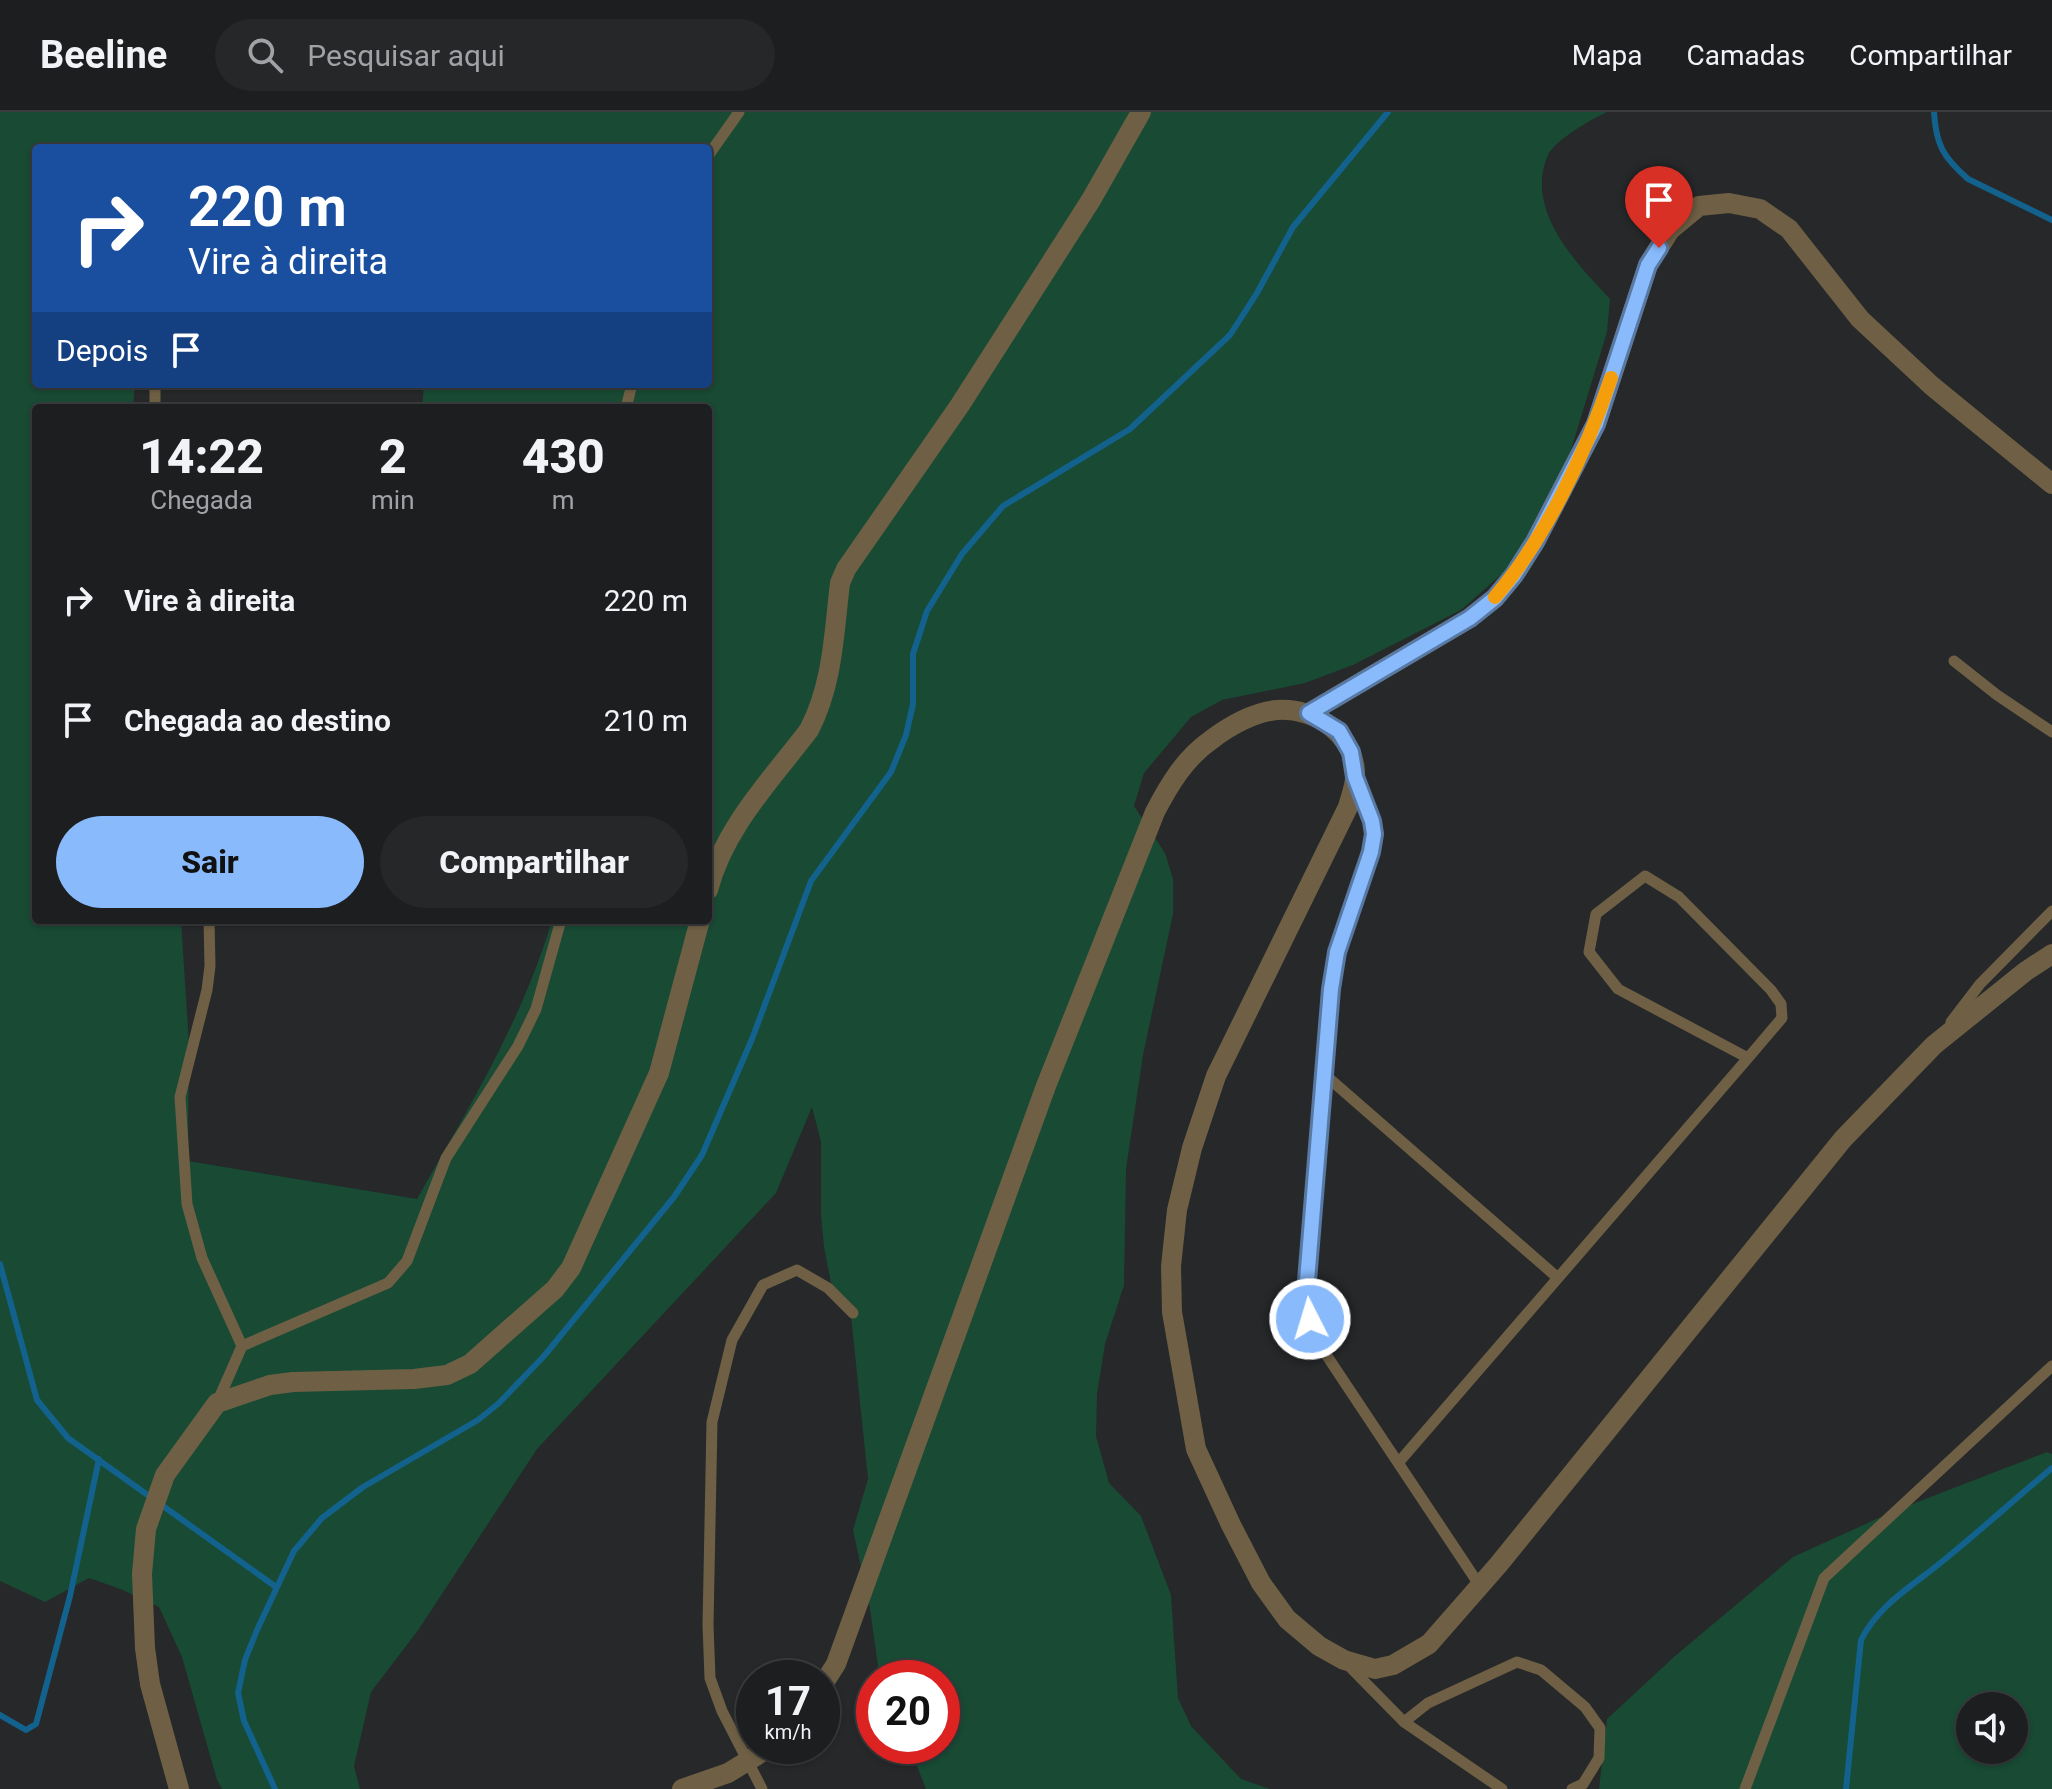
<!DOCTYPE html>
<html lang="pt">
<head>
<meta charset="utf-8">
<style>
	:root { --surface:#1c1e20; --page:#252729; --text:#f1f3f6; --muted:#a0a2a5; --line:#3a3c3e; --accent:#88bafc }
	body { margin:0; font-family:Roboto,sans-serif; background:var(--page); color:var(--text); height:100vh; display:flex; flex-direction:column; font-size:30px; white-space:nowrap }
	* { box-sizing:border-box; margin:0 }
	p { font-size:26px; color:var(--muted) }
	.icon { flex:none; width:44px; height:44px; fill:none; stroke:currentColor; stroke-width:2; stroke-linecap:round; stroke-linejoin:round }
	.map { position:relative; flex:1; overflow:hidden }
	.side { position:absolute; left:32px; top:292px; width:680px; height:520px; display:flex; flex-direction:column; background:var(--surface); border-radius:8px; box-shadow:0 2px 6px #0004,0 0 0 2px var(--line) }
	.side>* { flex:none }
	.hud { position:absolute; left:32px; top:32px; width:680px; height:244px; border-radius:8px; box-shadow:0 2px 6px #0004,0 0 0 2px var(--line); background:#1a4fa0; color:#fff; overflow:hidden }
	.controls { position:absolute; left:1956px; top:1580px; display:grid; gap:16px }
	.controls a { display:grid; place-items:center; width:72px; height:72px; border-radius:50%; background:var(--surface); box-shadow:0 2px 6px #0004,0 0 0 2px var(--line); font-size:40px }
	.speed { position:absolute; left:736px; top:1548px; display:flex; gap:16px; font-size:40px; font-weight:700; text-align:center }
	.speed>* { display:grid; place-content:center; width:104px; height:104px; border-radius:50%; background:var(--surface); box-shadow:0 2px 6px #0004,0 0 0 2px var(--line); line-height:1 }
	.speed small { font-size:20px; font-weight:400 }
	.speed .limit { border:12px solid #d22; background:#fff; color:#111 }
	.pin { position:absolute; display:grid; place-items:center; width:68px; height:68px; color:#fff; margin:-82px -34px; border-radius:50% 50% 50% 0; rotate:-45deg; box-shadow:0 0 8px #0007 }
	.pin .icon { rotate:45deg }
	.me { position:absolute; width:88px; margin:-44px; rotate:355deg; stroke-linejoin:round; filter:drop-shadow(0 0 6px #0008) }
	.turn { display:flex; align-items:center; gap:28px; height:168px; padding:0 24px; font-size:36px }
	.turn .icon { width:104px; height:104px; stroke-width:2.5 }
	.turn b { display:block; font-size:56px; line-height:68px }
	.then { display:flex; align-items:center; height:76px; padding:0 24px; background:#0003; gap:16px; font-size:30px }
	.eta { display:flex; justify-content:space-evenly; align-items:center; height:136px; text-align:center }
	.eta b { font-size:48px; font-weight:800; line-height:56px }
	.action { display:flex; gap:16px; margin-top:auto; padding:16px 24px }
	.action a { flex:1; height:92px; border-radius:48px; background:var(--accent); color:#111; font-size:32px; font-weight:800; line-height:92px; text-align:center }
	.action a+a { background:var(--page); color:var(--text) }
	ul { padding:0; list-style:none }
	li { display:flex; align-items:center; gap:24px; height:120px; padding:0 24px }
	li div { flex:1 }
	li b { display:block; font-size:30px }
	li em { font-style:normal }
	header { display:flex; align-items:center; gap:48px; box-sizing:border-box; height:112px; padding:0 40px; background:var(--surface); border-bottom:2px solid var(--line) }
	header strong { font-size:38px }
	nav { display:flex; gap:44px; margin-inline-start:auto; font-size:28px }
	.search { width:560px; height:72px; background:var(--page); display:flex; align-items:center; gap:20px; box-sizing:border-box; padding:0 28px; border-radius:44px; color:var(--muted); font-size:30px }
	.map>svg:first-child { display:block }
</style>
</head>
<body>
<header>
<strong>Beeline</strong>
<div class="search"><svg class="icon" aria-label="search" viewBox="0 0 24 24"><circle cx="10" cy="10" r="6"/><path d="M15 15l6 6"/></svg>Pesquisar aqui</div>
<nav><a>Mapa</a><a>Camadas</a><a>Compartilhar</a></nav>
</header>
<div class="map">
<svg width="2052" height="1677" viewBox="0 0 2052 1677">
	<rect width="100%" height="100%" fill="#26282a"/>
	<path fill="#184a34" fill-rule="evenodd" d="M0 0H1607C1592 7 1555 28 1548 43 1524 97 1576 151 1610 187L1607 220 1570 341 1512 453 1461 498 1353 553 1305 571 1222 588 1191 605 1144 661 1134 694 1165 741 1173 767V802L1143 943 1126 1057 1124 1173 1105 1232 1097 1282 1096 1324 1109 1371 1141 1404 1171 1483 1178 1586 1191 1614 1241 1667 1270 1677H926L909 1634H942V1566H882L878 1554 870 1497 853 1418 868 1367 851 1204 832 1176 824 1135 821 1103V1030L812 995 776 1081 537 1337 419 1517 371 1580 354 1654 360 1677H222L217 1668 182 1545 159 1495 123 1478 89 1466 45 1490 0 1469ZM36 36H708V272H424L422 296H708V808H552C523 907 468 997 417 1087L188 1049 189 932 181 808H36V296H133L135 272H36Z
		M2047 1340 2052 1342V1677H1599L1607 1607 1675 1544 1793 1445 1894 1399ZM1970 1594H2014V1638H1970Z"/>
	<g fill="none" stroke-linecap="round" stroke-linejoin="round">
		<path stroke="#13628d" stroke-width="6" d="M1934 0C1936 33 1943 45 1968 67L2052 108
			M0 1152 37 1288 68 1326 276 1475
			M0 1603 26 1618 36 1612 70 1484 99 1347
			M275 1677 244 1609 238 1581 245 1548 257 1518 294 1439 322 1406 363 1375 478 1308 499 1291 544 1244 674 1085 702 1043 752 927 811 769 891 660 906 623 913 592V542L927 499 962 442 1003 394 1130 317 1230 223 1257 181 1293 115 1388 0
			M1846 1677 1861 1528C1879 1492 1914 1473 1944 1448 1981 1418 2016 1386 2052 1356"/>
		<path stroke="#6f6045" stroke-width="11" d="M708 44 739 0
			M155 272V296
			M626 296 632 272
			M1954 549 1997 583 2052 620
			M1358 671 1372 709 1371 740 1337 840 1331 877 1306 1181 1310 1207 1327 1244 1480 1474
			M209 808 210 854 207 878 180 985 187 1092 202 1146 242 1234
			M1951 910 1980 872 2052 799
			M1324 962 1558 1166
			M217 1291 242 1234 388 1171 407 1149 446 1046 518 934 536 897 561 808
			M1399 1350 1748 946 1782 906 1781 892 1771 878 1679 785 1645 764 1596 802 1589 840 1618 877 1748 946
			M1347 1552 1404 1610 1502 1677
			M1404 1610 1428 1591 1517 1550 1541 1558 1585 1595 1600 1616 1599 1646 1583 1672 1572 1677
			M762 1677 722 1599 710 1566 708 1513 712 1310 732 1228 763 1173 797 1158 828 1176 853 1201
			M1745 1677 1824 1466 2052 1254"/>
		<path stroke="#6f6045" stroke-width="20" d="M1309 601 1470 506 1495 486 1514 463 1535 430 1596 312 1648 153 1670 118 1699 94 1729 91 1760 97 1789 117 1860 207 1932 274 2052 372
			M708 778C724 716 771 668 809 618 833 572 834 521 840 471L846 457 960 293 1091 88 1141 0
			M822 1574 836 1552 1046 974 1155 700C1169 673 1185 646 1211 628 1229 614 1254 600 1277 598 1316 595 1357 624 1355 665 1355 675 1350 686 1348 695L1216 964 1192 1036 1177 1098 1171 1154 1172 1200 1196 1337 1231 1413 1261 1471 1287 1507 1319 1534 1344 1548 1375 1557 1393 1553 1429 1532 1499 1452 1843 1027 1934 933 2026 859 2052 842
			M179 1677 150 1572 145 1536 142 1462 146 1417 165 1363 217 1291 270 1273 293 1270 414 1267 447 1263 470 1252 555 1177 571 1156 659 961 700 808
			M682 1677 728 1661 772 1634"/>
	</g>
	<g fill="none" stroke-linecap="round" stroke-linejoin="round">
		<g stroke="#5879a4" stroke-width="20">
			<path id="route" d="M1310 1207 1306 1181 1331 877 1337 840 1371 740 1374 722 1372 709 1355 665 1351 640 1339 619 1309 601 1470 506 1495 486 1514 463 1535 430 1596 312 1648 153 1659 136"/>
		</g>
		<use href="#route" stroke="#88bafc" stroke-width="14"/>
		<path stroke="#f59e0b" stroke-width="14" d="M1495 485C1546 426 1586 340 1611 266"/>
	</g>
</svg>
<div class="controls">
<a><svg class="icon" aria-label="sound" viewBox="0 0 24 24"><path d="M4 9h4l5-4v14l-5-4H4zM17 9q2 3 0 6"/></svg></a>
</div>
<div class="speed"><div>17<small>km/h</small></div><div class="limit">20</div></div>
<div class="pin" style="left:1659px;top:136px;background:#d93025"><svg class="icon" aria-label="arrive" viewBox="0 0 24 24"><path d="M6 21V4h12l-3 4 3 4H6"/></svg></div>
<svg class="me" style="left:1310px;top:1207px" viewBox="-20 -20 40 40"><circle r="17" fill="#88bafc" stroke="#fff" stroke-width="3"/><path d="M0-11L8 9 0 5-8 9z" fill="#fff"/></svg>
<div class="hud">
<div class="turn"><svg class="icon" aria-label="right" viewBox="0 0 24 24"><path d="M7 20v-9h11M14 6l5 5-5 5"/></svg><div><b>220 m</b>Vire à direita</div></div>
<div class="then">Depois<svg class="icon" aria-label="arrive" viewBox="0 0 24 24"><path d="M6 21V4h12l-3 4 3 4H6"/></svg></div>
</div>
<section class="side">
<div class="eta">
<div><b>14:22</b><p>Chegada</p></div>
<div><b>2</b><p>min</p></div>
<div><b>430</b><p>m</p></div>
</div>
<ul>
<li><svg class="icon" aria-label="right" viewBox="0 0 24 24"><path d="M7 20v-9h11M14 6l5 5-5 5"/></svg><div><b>Vire à direita</b></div><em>220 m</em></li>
<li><svg class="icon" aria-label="arrive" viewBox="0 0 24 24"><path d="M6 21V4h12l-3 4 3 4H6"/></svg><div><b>Chegada ao destino</b></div><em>210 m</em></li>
</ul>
<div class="action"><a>Sair</a><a>Compartilhar</a></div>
</section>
</div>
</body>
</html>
